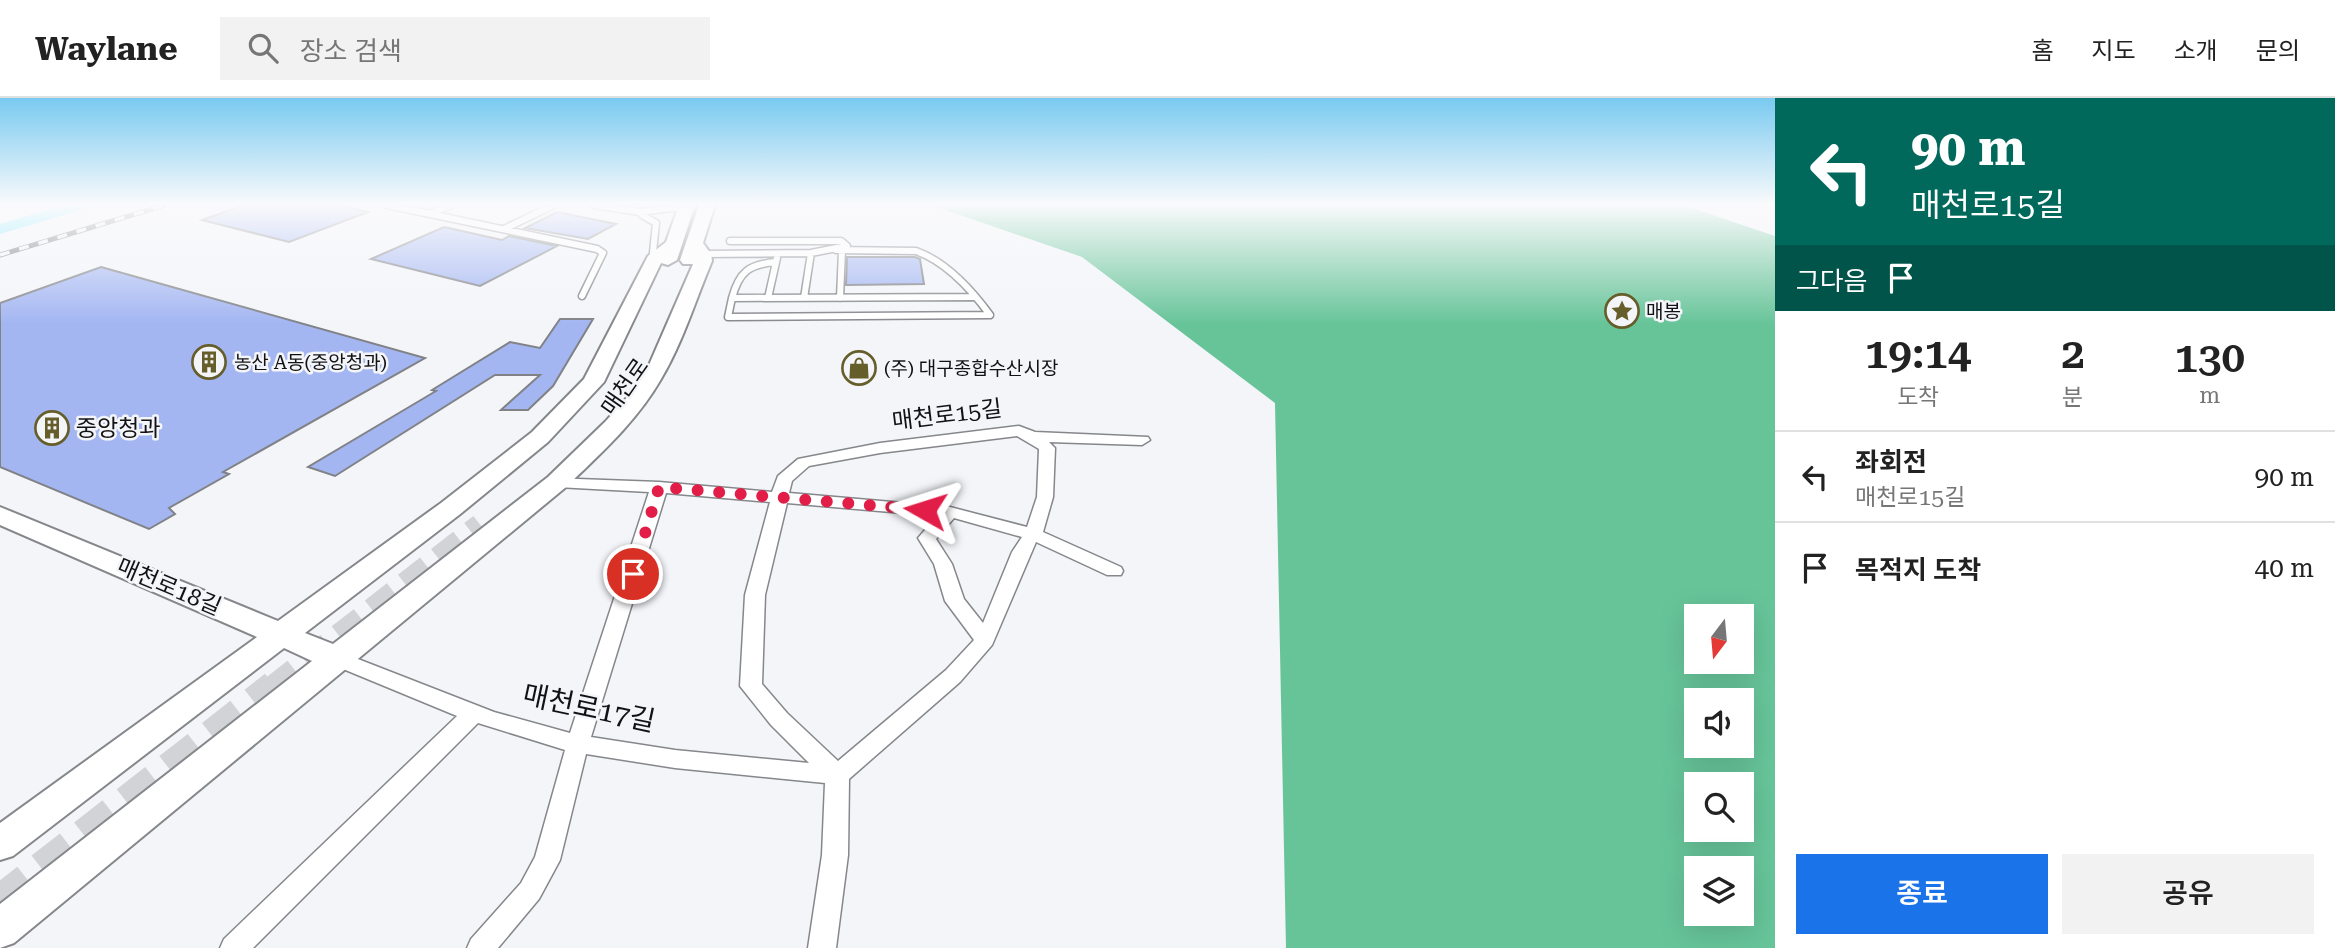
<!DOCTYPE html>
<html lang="ko">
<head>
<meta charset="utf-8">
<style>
	:root { --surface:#fff; --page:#f2f2f2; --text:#222; --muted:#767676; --line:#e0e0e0; --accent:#1a73e8 }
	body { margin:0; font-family:"Roboto Serif","Noto Sans KR",serif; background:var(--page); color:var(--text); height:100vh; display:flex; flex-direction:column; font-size:26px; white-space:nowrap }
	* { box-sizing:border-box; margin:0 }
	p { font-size:23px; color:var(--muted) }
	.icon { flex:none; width:38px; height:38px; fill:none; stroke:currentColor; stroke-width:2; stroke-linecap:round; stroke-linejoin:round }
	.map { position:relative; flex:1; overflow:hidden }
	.sheet { display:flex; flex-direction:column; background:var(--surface); width:560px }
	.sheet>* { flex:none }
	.guide { background:#00695c; color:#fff; overflow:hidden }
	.needle { width:46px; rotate:196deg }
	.tools { position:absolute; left:1684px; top:506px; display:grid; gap:14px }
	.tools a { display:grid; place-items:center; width:70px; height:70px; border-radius:0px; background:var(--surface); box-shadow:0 7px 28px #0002; font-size:35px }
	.pin { position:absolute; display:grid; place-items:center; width:60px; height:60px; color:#fff; margin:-30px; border:4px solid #fff; border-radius:50%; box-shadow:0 2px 7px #0007 }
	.me { position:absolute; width:77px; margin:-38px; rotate:276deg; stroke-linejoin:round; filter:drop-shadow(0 0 5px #0008) }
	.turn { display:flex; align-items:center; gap:24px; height:147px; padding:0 21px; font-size:32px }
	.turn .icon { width:91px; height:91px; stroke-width:2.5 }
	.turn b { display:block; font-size:49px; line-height:60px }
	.then { display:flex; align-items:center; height:66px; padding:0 21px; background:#0003; gap:14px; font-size:26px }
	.eta { display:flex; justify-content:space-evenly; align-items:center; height:119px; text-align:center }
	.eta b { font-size:42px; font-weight:600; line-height:49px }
	.button { display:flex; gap:14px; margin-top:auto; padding:14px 21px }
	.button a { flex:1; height:80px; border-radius:0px; background:var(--accent); color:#fff; font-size:28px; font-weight:600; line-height:80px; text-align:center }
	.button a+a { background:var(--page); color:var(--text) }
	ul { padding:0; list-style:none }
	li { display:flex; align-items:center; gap:21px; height:91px; padding:0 21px; border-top:2px solid var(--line) }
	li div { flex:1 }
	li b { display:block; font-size:26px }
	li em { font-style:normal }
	header { display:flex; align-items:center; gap:42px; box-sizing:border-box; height:98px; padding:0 35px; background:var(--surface); border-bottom:2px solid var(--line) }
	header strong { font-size:33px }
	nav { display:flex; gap:38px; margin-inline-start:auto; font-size:24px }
	.search { width:490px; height:63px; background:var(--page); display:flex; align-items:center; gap:18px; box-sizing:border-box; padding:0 24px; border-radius:0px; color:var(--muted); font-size:26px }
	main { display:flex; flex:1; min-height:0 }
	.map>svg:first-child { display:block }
</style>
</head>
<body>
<header>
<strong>Waylane</strong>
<div class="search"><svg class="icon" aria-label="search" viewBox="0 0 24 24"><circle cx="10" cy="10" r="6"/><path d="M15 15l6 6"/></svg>장소 검색</div>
<nav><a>홈</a><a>지도</a><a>소개</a><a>문의</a></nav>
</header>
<main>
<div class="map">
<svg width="1775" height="850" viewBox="0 0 1775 850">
	<rect width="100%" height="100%" fill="#f3f5f9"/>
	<path fill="#67c499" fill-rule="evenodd" d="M931 107H1683L1775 138V850H1286L1275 305 1082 159ZM1696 518H1741V564H1696ZM1696 602H1741V648H1696ZM1696 686H1741V732H1696ZM1696 770H1741V816H1696Z"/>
	<path fill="#74ecfc" d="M65 107H98L0 136V126Z"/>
	<path fill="#a3b6f2" stroke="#808286" stroke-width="2" d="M244 107H339L368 114 289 144 202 122Z
		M557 114 616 126 588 141 525 130Z
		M444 129 502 142 509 138 557 148 480 188 371 161Z
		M847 159H915L920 161 924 186 846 187Z
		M101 169 425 260 223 374 229 376 169 410 175 416 149 431 0 369V205Z
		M560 221H593L553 288 528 312H501L540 277H495L335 378 308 369 436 293 432 292 510 244 540 250Z"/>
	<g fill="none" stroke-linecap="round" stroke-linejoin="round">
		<path stroke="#d1d3d7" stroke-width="28" stroke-dasharray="28 14" stroke-linecap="butt" d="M274 591 482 429"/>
		<path stroke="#d1d3d7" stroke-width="36" stroke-dasharray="36 18" stroke-linecap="butt" d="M0 805 276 590"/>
		<g stroke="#85878b" stroke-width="9">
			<path id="lane" d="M387 107 597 151 603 155 582 198
				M594 107 640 114 687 108
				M432 115 451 107
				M642 117 656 125 652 164
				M504 131 554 107
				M836 152 916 153C947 164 971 191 990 217L728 219 732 200 974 199
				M703 156 811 155 847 148 841 143H730
				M732 200C739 174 749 166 776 164
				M768 200 777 160
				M804 200 811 155
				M840 200 842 152"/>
		</g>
		<g stroke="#85878b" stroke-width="3">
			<path id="street" d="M1019 328 1035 334 1148 339 1150 342 1142 347 1049 344 1055 350 1053 399 1043 434 1121 469 1123 473 1121 477H1107L1036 444 992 547 960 584 849 681 848 757 836 850H808L822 757 825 685 675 670 586 656 560 762 539 801 498 850H467L471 841 521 785 535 759 565 652 478 625 253 850H220L224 841 457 618 331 566 328 561 331 556 338 553 345 556 494 614 570 635 649 394 557 389 549 384 551 380 659 384 772 394 778 378 798 361 880 345ZM1017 338 1039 351 1037 399 1027 429 950 409 789 395 792 383 809 368 880 355ZM666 395 770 404 745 497 740 588 771 627 809 665 675 652 591 639ZM787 405 937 418 918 440 934 466 945 503 974 542 946 572 838 663 787 615 762 586 765 497ZM954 420 1022 439 1012 454 983 525 964 501 952 466 936 441Z"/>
		</g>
		<g stroke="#85878b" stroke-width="4">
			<path id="secondary" d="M679 107H695L677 162 668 167 661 165 604 284 548 344 459 417 305 535 333 546 548 379 605 324 631 295 649 267 693 166H683L680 162 699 107H715L703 145 711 156 712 163C695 203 683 244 661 281 637 323 600 356 566 389L14 845 0 850V806L312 563 284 550 13 758 0 762V725L257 539 0 427V409L278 523 441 405 532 334 584 281 648 158 666 144Z"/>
		</g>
		<use href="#lane" stroke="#fff" stroke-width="6"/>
		<use href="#street" fill="#fff" fill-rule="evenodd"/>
		<use href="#secondary" fill="#fff" fill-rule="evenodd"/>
		<g stroke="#727375" stroke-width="5">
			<path id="rail" d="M0 157 165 107"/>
		</g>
		<use href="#rail" stroke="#f3f5f9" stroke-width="3.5" stroke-dasharray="10" stroke-linecap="butt"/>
	</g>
	<linearGradient id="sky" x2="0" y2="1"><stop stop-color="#79caf0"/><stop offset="0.47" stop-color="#fafafc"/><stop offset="1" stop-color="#fafafc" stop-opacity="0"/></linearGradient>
	<rect width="1775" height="226" fill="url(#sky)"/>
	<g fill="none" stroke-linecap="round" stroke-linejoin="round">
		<path stroke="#e11d48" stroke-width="12" stroke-dasharray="0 21.6" d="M633 476 659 389 925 412"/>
	</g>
	<defs>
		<g id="sight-ring" transform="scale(1.75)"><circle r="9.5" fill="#f3f5f9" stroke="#665e2a" stroke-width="1.5"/><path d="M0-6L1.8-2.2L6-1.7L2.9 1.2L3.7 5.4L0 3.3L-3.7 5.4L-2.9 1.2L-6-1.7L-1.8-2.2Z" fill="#665e2a"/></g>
		<g id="building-ring" transform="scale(1.75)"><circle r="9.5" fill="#f3f5f9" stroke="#665e2a" stroke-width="1.5"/><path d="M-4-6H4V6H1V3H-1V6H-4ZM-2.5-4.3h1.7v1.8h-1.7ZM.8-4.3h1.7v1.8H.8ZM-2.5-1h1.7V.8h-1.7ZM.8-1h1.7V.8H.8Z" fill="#665e2a"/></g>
		<g id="shop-ring" transform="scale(1.75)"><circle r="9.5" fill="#f3f5f9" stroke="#665e2a" stroke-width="1.5"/><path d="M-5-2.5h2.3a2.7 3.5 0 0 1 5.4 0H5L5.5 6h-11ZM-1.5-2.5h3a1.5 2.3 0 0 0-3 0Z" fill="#665e2a"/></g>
	</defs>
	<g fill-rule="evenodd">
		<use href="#sight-ring" x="1622" y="213"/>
		<use href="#building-ring" x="209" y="264"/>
		<use href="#shop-ring" x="859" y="270"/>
		<use href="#building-ring" x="52" y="330"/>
	</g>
	<g text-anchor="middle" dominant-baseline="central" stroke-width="5" stroke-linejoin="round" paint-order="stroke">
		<g font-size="19" fill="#121214" stroke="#f3f5f9" text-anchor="start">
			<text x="1646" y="213">매봉</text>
			<text x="234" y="264">농산 A동(중앙청과)</text>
			<text x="884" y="270">(주) 대구종합수산시장</text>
		</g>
		<g font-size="23" fill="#121214" stroke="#f3f5f9">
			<text transform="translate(625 289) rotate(-55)">매천로</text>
			<text transform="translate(947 317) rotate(-7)">매천로15길</text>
			<text transform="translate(169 489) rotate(23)">매천로18길</text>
		</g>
		<g font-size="23" fill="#121214" stroke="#f3f5f9" text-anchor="start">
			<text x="76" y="330">중앙청과</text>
		</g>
		<g font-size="28" fill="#121214" stroke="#f3f5f9">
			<text transform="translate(589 610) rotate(12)">매천로17길</text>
		</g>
	</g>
</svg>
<div class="tools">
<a><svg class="needle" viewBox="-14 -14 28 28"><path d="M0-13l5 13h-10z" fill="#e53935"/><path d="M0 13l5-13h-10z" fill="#767676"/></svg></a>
<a><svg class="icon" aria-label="sound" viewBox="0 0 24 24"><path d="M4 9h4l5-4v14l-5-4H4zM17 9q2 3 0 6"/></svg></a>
<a><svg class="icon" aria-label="search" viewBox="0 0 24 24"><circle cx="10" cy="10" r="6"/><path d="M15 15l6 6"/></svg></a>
<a><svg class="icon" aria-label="layers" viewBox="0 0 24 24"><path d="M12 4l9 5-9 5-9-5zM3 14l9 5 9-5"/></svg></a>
</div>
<div class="pin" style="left:633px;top:476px;background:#d93025"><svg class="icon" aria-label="arrive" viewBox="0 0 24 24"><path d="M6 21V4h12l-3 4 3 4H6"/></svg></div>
<svg class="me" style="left:925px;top:412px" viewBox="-20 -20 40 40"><path d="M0-17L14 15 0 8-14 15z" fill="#e11d48" stroke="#fff" stroke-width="4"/></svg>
</div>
<section class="sheet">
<div class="guide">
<div class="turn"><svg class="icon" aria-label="left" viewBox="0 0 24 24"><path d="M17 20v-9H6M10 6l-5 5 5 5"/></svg><div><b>90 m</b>매천로15길</div></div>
<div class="then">그다음<svg class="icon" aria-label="arrive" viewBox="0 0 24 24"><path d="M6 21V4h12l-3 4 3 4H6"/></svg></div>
</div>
<div class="eta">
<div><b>19:14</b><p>도착</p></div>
<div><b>2</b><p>분</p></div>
<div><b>130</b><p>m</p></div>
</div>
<ul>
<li><svg class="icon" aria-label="left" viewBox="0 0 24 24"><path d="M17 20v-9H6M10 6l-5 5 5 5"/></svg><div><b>좌회전</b><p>매천로15길</p></div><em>90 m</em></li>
<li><svg class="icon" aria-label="arrive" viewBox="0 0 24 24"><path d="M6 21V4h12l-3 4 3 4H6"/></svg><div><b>목적지 도착</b></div><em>40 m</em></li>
</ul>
<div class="button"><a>종료</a><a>공유</a></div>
</section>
</main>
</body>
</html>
